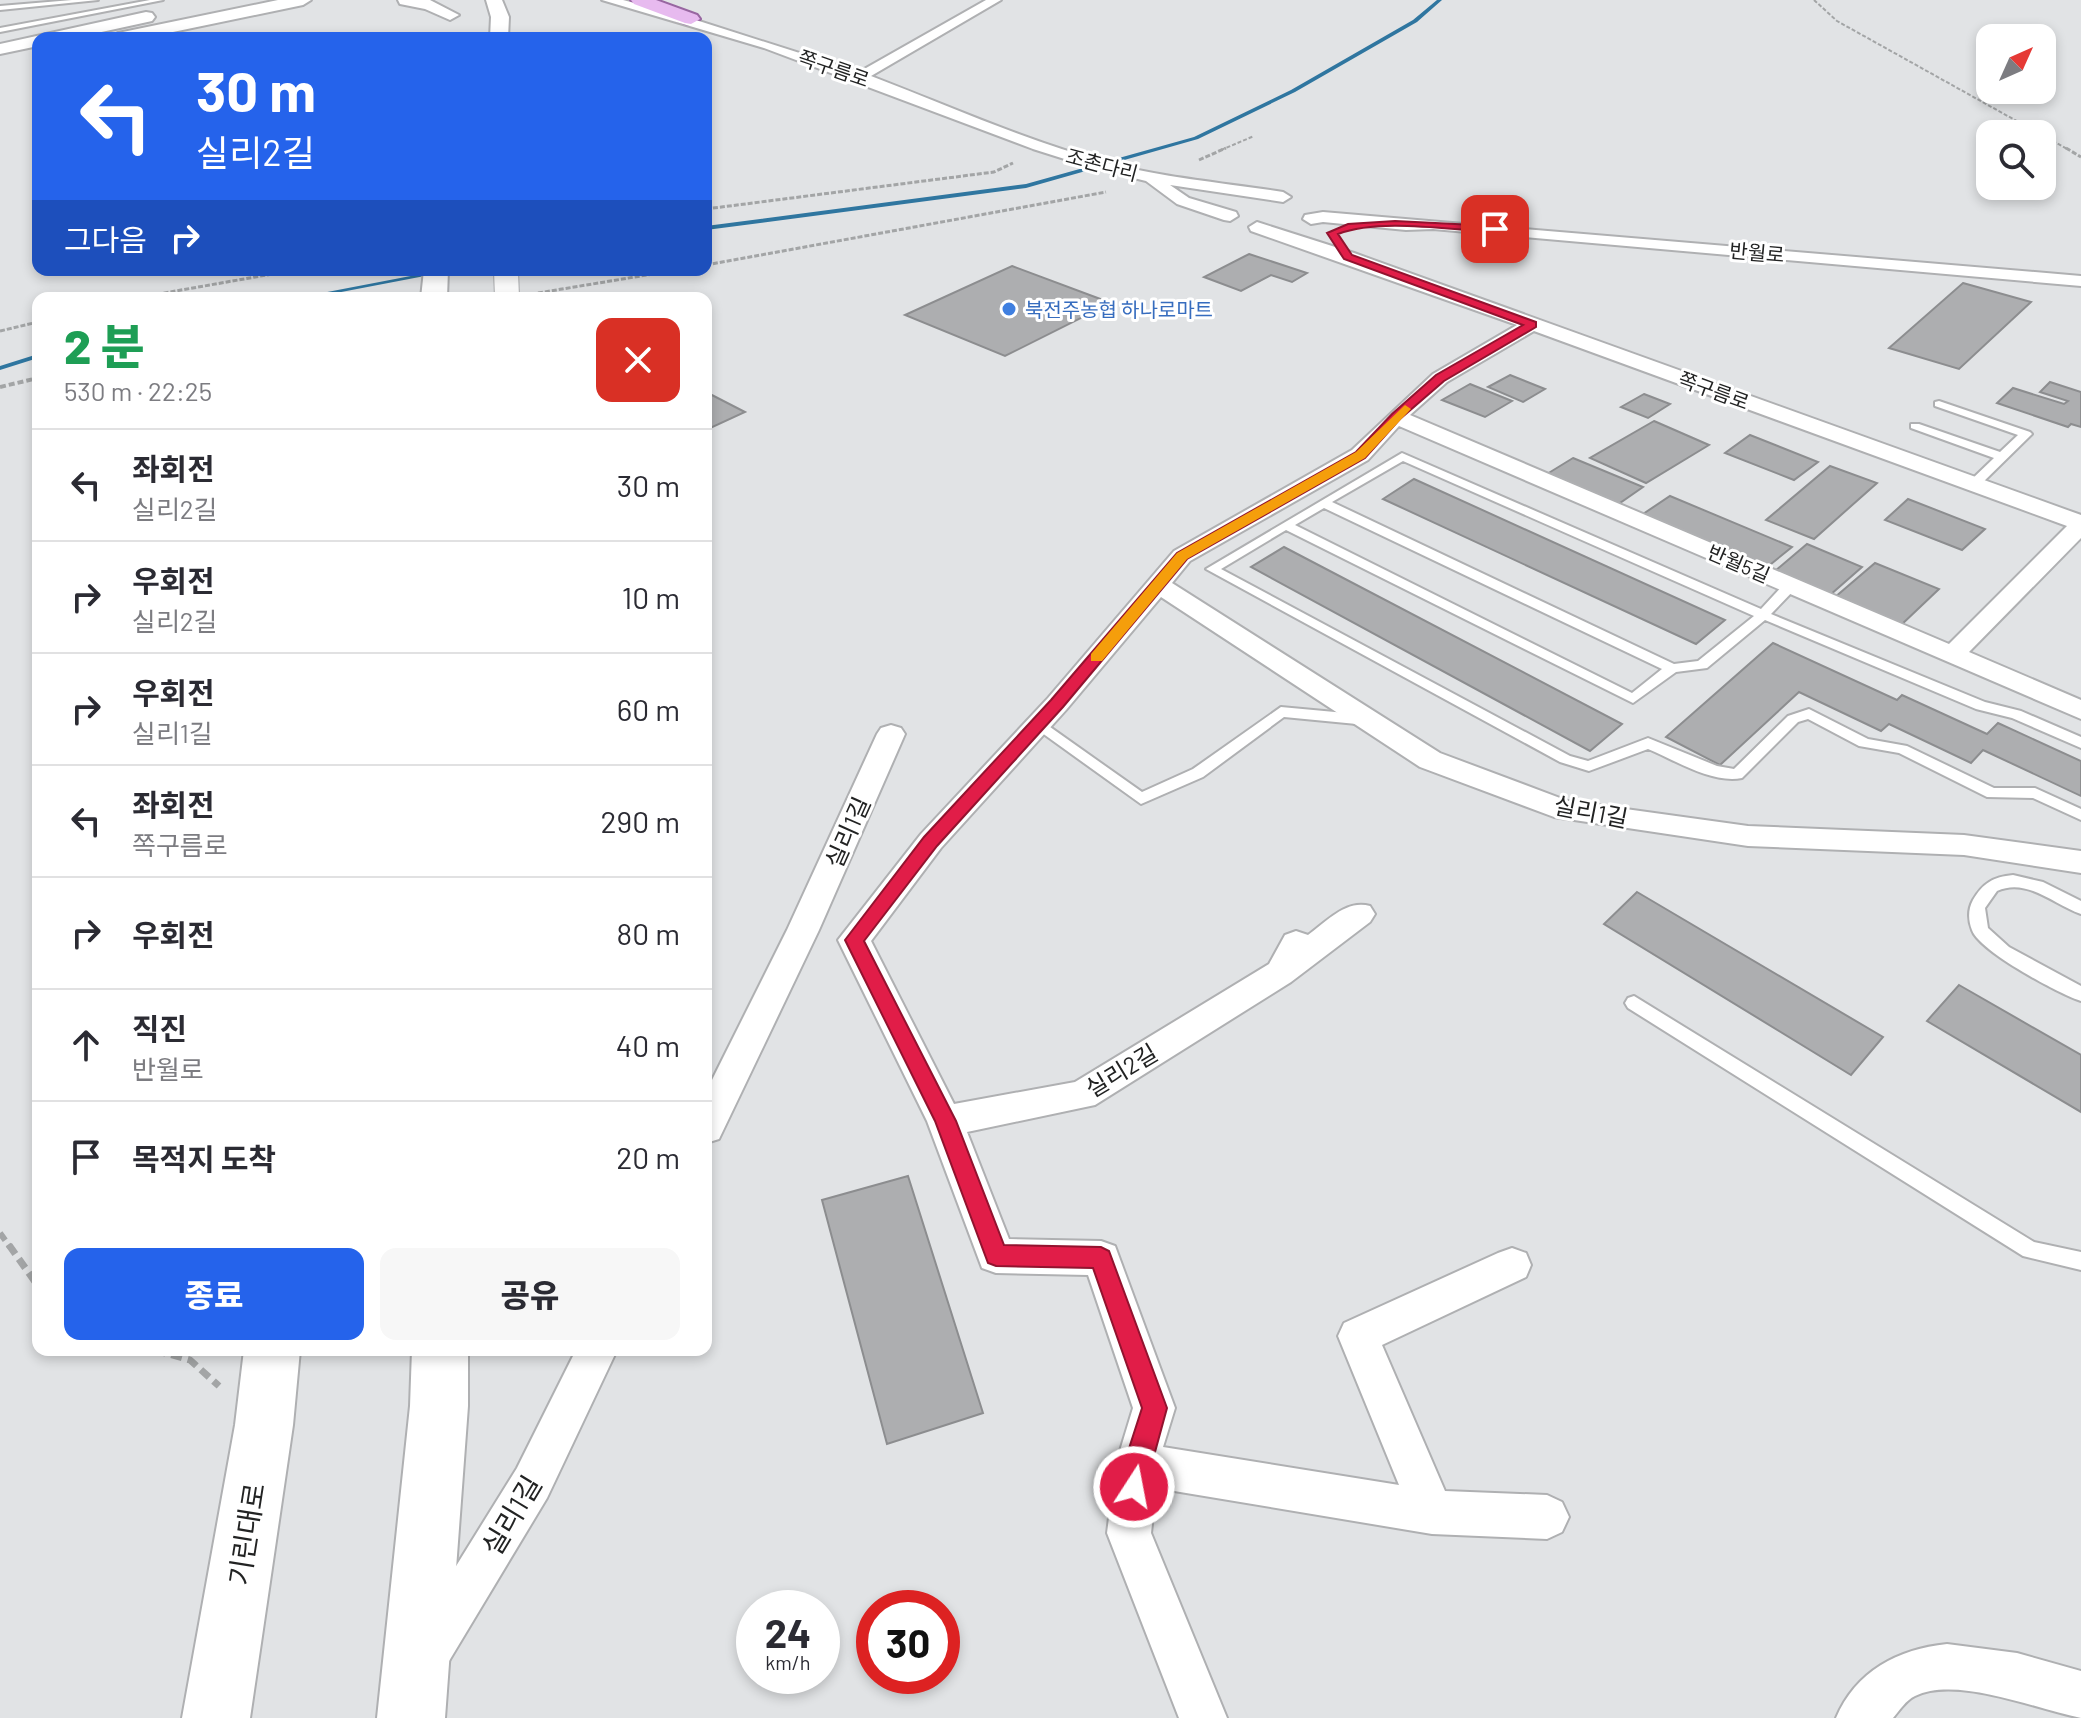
<!DOCTYPE html>
<html lang="ko">
<head>
<meta charset="utf-8">
<style>
	:root { --surface:#fff; --page:#f7f7f7; --text:#2b2b33; --muted:#7c7c81; --line:#e1e1e2; --accent:#2563eb }
	body { margin:0; font-family:Barlow,"Noto Sans KR",sans-serif; background:var(--page); color:var(--text); height:100vh; display:flex; flex-direction:column; font-size:30px; white-space:nowrap }
	* { box-sizing:border-box; margin:0 }
	p { font-size:26px; color:var(--muted) }
	.icon { flex:none; width:44px; height:44px; fill:none; stroke:currentColor; stroke-width:2; stroke-linecap:round; stroke-linejoin:round }
	.map { position:relative; flex:1; overflow:hidden }
	.side { position:absolute; left:32px; top:292px; width:680px; height:1064px; display:flex; flex-direction:column; background:var(--surface); border-radius:16px; box-shadow:0 4px 12px #0003 }
	.side>* { flex:none }
	.top-card { position:absolute; left:32px; top:32px; width:680px; height:244px; border-radius:16px; box-shadow:0 4px 12px #0003; background:#2563eb; color:#fff; overflow:hidden }
	.needle { width:52px; rotate:45deg }
	.controls { position:absolute; left:1976px; top:24px; display:grid; gap:16px }
	.controls a { display:grid; place-items:center; width:80px; height:80px; border-radius:16px; background:var(--surface); box-shadow:0 4px 12px #0003; font-size:40px }
	.speed { position:absolute; left:736px; top:1590px; display:flex; gap:16px; font-size:40px; font-weight:700; text-align:center }
	.speed>* { display:grid; place-content:center; width:104px; height:104px; border-radius:50%; background:var(--surface); box-shadow:0 4px 12px #0003; line-height:1 }
	.speed small { font-size:20px; font-weight:400 }
	.speed .limit { border:12px solid #d22; background:#fff; color:#111 }
	.pin { position:absolute; display:grid; place-items:center; width:68px; height:68px; color:#fff; margin:-34px; border-radius:16px; box-shadow:0 4px 12px #0006 }
	.me { position:absolute; width:88px; margin:-44px; rotate:11deg; stroke-linejoin:round; filter:drop-shadow(0 0 6px #0008) }
	.turn { display:flex; align-items:center; gap:28px; height:168px; padding:0 32px; font-size:36px }
	.turn .icon { width:104px; height:104px; stroke-width:2.5 }
	.turn b { display:block; font-size:56px; line-height:68px }
	.then { display:flex; align-items:center; height:76px; padding:0 32px; background:#0003; gap:16px; font-size:30px }
	.round { display:grid; place-items:center; flex:none; width:84px; height:84px; border-radius:16px; background:var(--page) }
	.overview { display:flex; align-items:center; justify-content:space-between; height:136px; padding:0 32px }
	h1 { font-size:48px; font-weight:800; line-height:60px; color:#1e9e55 }
	.primary-button { display:flex; gap:16px; margin-top:auto; padding:16px 32px }
	.primary-button a { flex:1; height:92px; border-radius:16px; background:var(--accent); color:#fff; font-size:32px; font-weight:800; line-height:92px; text-align:center }
	.primary-button a+a { background:var(--page); color:var(--text) }
	ul { padding:0; list-style:none }
	li { display:flex; align-items:center; gap:24px; height:112px; padding:0 32px; border-top:2px solid var(--line) }
	li div { flex:1 }
	li b { display:block; font-size:30px }
	li em { font-style:normal }
	.map>svg:first-child { display:block }
</style>
</head>
<body>
<div class="map">
<svg width="2081" height="1718" viewBox="0 0 2081 1718">
	<rect width="100%" height="100%" fill="#e1e3e5"/>
	<g fill="none" stroke-linecap="round" stroke-linejoin="round">
		<path fill="#2f76a0" fill-rule="evenodd" d="M1437 0H1442L1417 22 1295 92 1198 139 1026 188 706 230V226L1026 184 1194 137 1291 90 1413 20Z
			M442 270H456L310 298H296Z
			M38 354V358L0 370V366Z"/>
	</g>
	<path fill="#adaeb0" stroke="#8c8d8f" stroke-width="2" d="M1249 254 1307 273 1292 282 1271 275 1241 291 1204 277Z
		M1012 266 1111 303 1005 356 905 315Z
		M1963 283 2031 302 1959 369 1889 348Z
		M1510 375 1545 389 1523 402 1488 387Z
		M2050 382 2081 392V427L2071 424 2068 427 1997 403 2013 388 2064 404 2068 401 2040 392Z
		M1470 384 1512 401 1485 417 1442 400Z
		M706 392 745 412 706 430Z
		M1644 394 1670 404 1648 418 1621 407Z
		M1654 421 1709 445 1646 483 1590 458Z
		M1750 435 1818 462 1794 480 1725 453Z
		M1573 458 1643 487 1617 505 1547 474Z
		M1830 466 1877 483 1814 539 1766 520Z
		M1414 479 1725 620 1696 644 1383 499Z
		M1670 496 1792 547 1766 568 1643 514Z
		M1908 499 1985 529 1962 550 1885 520Z
		M1807 544 1862 567 1830 595 1775 571Z
		M1284 547 1622 724 1590 751 1251 567Z
		M1875 563 1939 589 1900 626 1834 598Z
		M1773 643 1897 700 1902 695 1987 734 1998 723 2081 761V796L1983 750 1971 763 1889 724 1881 731 1799 692 1720 765 1666 737Z
		M1637 892 1883 1037 1851 1075 1604 924Z
		M1959 985 2081 1055V1112L1927 1021Z
		M908 1176 983 1413 887 1444 822 1200Z"/>
	<g fill="none" stroke-linecap="round" stroke-linejoin="round">
		<g stroke="#afb0b2" stroke-width="4">
			<path id="lane" d="M72 0H98L0 10V6Z
				M150 0H163L0 32V28Z
				M1939 401 2030 432 2032 434 1978 487H1970V481L1994 458 1911 428V424H1919L2000 452 2018 435 1935 406V402Z
				M1402 453 1761 609 1785 583H1795V589L1771 614 1985 702 2021 711 2081 737V748L2012 718 1976 709 1765 620 1707 668 1676 672 1633 703 1286 530 1221 569 1570 756 1588 761 1648 738 1717 766 1734 769 1788 716 1809 709 1868 739 1907 746 1994 788H2035L2081 809V820L2033 798 1987 797 1899 753 1859 746 1808 719 1798 722 1742 778C1712 784 1675 760 1648 749L1589 771 1560 762 1206 569ZM1403 461 1754 616 1698 661 1674 664 1332 502ZM1324 508 1662 669 1632 693 1295 525Z
				M1281 707 1367 715 1374 720 1367 725 1284 717 1203 777 1141 804 1031 725 1033 722H1043L1142 792 1193 769Z
				M2013 875 2043 882 2081 901V914C2054 905 2027 877 1997 891L1985 908 1988 928 2009 947 2081 986V1001C2059 994 1979 951 1972 930 1968 920 1968 909 1973 900 1983 883 1993 877 2013 875Z
				M1634 996 2034 1242 2081 1252V1270L2023 1256 1628 1008 1625 1003 1628 998Z"/>
		</g>
		<g stroke="#afb0b2" stroke-width="4">
			<path id="street" d="M602 0H623L677 14 859 72 986 0H1001L871 76C949 106 1027 141 1108 163 1165 178 1225 183 1283 192L1291 197 1283 202 1170 185 1189 198 1236 212 1238 216 1230 221 1224 220 1177 204 1146 181 1093 168 1033 149 764 48Z
				M1323 212 2081 276V286L1433 229 1406 230 1323 222 1311 224 1303 219 1305 215Z
				M1257 222 1354 253 2081 515V538L1969 652 2081 700V719L1399 426 1368 460 1190 561 1172 583 1440 753 1568 801 1748 826 1964 835 2081 851V873L1964 855 1748 846 1554 817 1420 767 1161 597 1066 710 941 848 871 941 954 1104 1075 1082 1269 964 1285 935 1296 931 1308 935C1326 922 1346 899 1370 906L1375 914 1370 922 1291 982 1095 1105 967 1132 1009 1239 1101 1241 1115 1246 1175 1408 1163 1447 1399 1485 1338 1336 1344 1323 1498 1253 1512 1248 1526 1253 1531 1265 1526 1277 1382 1345 1445 1491 1547 1495 1562 1502 1569 1517 1562 1532 1547 1539 1432 1534 1156 1488 1151 1533 1227 1718H1179L1107 1533 1116 1464 1133 1408 1088 1275 996 1273 982 1268 927 1121 838 940 921 834 1048 698 1174 551 1352 450 1433 374 1517 325 1251 231 1249 227ZM1534 331 2067 526 1949 644 1410 415 1447 382Z
				M891 725 901 728 905 734 819 930 719 1139 706 1143V1092L787 930 877 734 881 728Z
				M576 1350H617L547 1498 449 1661 433 1668 417 1661 410 1645 417 1629 517 1468Z
				M1947 1644 2017 1653 2081 1671V1718C2039 1710 1956 1675 1915 1696 1906 1700 1899 1711 1893 1718H1836C1856 1671 1898 1649 1947 1644Z"/>
		</g>
		<g stroke="#afb0b2" stroke-width="4">
			<path id="secondary" d="M278 0H311L303 5 144 38H109L118 33Z
				M398 0H430L459 15 450 20 425 9 400 4Z
				M486 0H502L509 17 508 38H490L491 17Z
				M146 12 152 13 155 17 152 21 74 38H38V46L0 54V44Z
				M424 270H448L447 298H421Z
				M244 1350H300L293 1425 250 1718H182L235 1425Z
				M412 1350H468V1406L445 1718H377L410 1406Z"/>
		</g>
		<g stroke="#9867a1" stroke-width="4">
			<path id="primary" d="M631 0H656L697 15 700 19 691 24 685 23 634 4Z"/>
		</g>
		<path stroke="#a3a5a6" stroke-width="2" stroke-dasharray="4 2" stroke-linecap="butt" d="M1814 0 1837 21 2040 134
			M2042 135 2069 150
			M1221 150 1254 136"/>
		<path stroke="#a3a5a6" stroke-width="3" stroke-dasharray="5 2" stroke-linecap="butt" d="M2066 148 2081 157
			M1199 160 1226 148
			M706 209 994 172 1013 163
			M706 265 1106 192
			M538 293 677 270
			M136 298 295 270
			M0 331 38 322"/>
		<path stroke="#a3a5a6" stroke-width="4" stroke-dasharray="6 3" stroke-linecap="butt" d="M0 387 38 378"/>
		<path stroke="#a3a5a6" stroke-width="6" stroke-dasharray="9 5" stroke-linecap="butt" d="M0 1233 10 1247"/>
		<path stroke="#a3a5a6" stroke-width="7" stroke-dasharray="11 6" stroke-linecap="butt" d="M9 1245 38 1286
			M155 1350 190 1360 219 1386"/>
		<use href="#lane" fill="#fff" fill-rule="evenodd"/>
		<use href="#street" fill="#fff" fill-rule="evenodd"/>
		<use href="#secondary" fill="#fff" fill-rule="evenodd"/>
		<use href="#primary" fill="#e7baef" fill-rule="evenodd"/>
		<g stroke="#afb0b2" stroke-width="26" stroke-linecap="butt">
			<path id="secondary-bridge" d="M506 270 507 298"/>
		</g>
		<use href="#secondary-bridge" stroke="#fff" stroke-width="24"/>
	</g>
	<path fill="#e11d48" stroke="#92132f" stroke-width="2" d="M1395 221 1495 226 1500 229 1495 232C1448 230 1381 218 1338 234L1352 255 1536 322V327L1444 381 1400 419 1365 458 1187 559 1063 707 937 846 864 941 956 1121 1004 1245 1101 1247 1109 1251 1167 1408 1143 1496 1134 1500 1125 1496 1121 1487 1124 1464 1142 1408 1093 1268 996 1266 988 1263 935 1121 845 940 924 837 1051 700 1177 553 1356 452 1392 414 1436 375 1523 325 1344 259 1327 233 1348 224Z"/>
	<path fill="#f59e0b" d="M1405 405 1411 409 1409 411 1365 458 1187 559 1102 661H1091V654L1177 553 1356 452Z"/>
	<circle fill="#3f7fe0" stroke="#fff" stroke-width="3" cx="1009" cy="309" r="8"/>
	<g text-anchor="middle" dominant-baseline="central" stroke-width="6" stroke-linejoin="round" paint-order="stroke">
		<g font-size="20" fill="#222323" stroke="#fff">
			<text transform="translate(834 68) rotate(19)">쪽구름로</text>
			<text transform="translate(1102 164) rotate(15)">조촌다리</text>
			<text transform="translate(1757 252) rotate(5)">반월로</text>
			<text transform="translate(1714 390) rotate(20)">쪽구름로</text>
			<text transform="translate(1739 563) rotate(23)">반월5길</text>
		</g>
		<g font-size="20" fill="#366cbe" stroke="#fff" text-anchor="start">
			<text x="1025" y="309">북전주농협 하나로마트</text>
		</g>
		<g font-size="24" fill="#222323" stroke="#fff">
			<text transform="translate(1591 811) rotate(11)">실리1길</text>
			<text transform="translate(847 832) rotate(-66)">실리1길</text>
			<text transform="translate(1121 1070) rotate(-31)">실리2길</text>
		</g>
		<g font-size="28" fill="#222323" stroke="#fff">
			<text transform="translate(511 1515) rotate(-59)">실리1길</text>
			<text transform="translate(246 1534) rotate(-81)">기린대로</text>
		</g>
	</g>
</svg>
<div class="controls">
<a><svg class="needle" viewBox="-14 -14 28 28"><path d="M0-13l5 13h-10z" fill="#e53935"/><path d="M0 13l5-13h-10z" fill="#7c7c81"/></svg></a>
<a><svg class="icon" aria-label="search" viewBox="0 0 24 24"><circle cx="10" cy="10" r="6"/><path d="M15 15l6 6"/></svg></a>
</div>
<div class="speed"><div>24<small>km/h</small></div><div class="limit">30</div></div>
<div class="pin" style="left:1495px;top:229px;background:#d93025"><svg class="icon" aria-label="arrive" viewBox="0 0 24 24"><path d="M6 21V4h12l-3 4 3 4H6"/></svg></div>
<svg class="me" style="left:1134px;top:1487px" viewBox="-20 -20 40 40"><circle r="17" fill="#e11d48" stroke="#fff" stroke-width="3"/><path d="M0-11L8 9 0 5-8 9z" fill="#fff"/></svg>
<div class="top-card">
<div class="turn"><svg class="icon" aria-label="left" viewBox="0 0 24 24"><path d="M17 20v-9H6M10 6l-5 5 5 5"/></svg><div><b>30 m</b>실리2길</div></div>
<div class="then">그다음<svg class="icon" aria-label="right" viewBox="0 0 24 24"><path d="M7 20v-9h11M14 6l5 5-5 5"/></svg></div>
</div>
<section class="side">
<div class="overview"><div><h1>2 분</h1><p>530 m · 22:25</p></div><a class="round" style="background:#d93025;color:#fff"><svg class="icon" aria-label="close" viewBox="0 0 24 24"><path d="M6 6l12 12M18 6L6 18"/></svg></a></div>
<ul>
<li><svg class="icon" aria-label="left" viewBox="0 0 24 24"><path d="M17 20v-9H6M10 6l-5 5 5 5"/></svg><div><b>좌회전</b><p>실리2길</p></div><em>30 m</em></li>
<li><svg class="icon" aria-label="right" viewBox="0 0 24 24"><path d="M7 20v-9h11M14 6l5 5-5 5"/></svg><div><b>우회전</b><p>실리2길</p></div><em>10 m</em></li>
<li><svg class="icon" aria-label="right" viewBox="0 0 24 24"><path d="M7 20v-9h11M14 6l5 5-5 5"/></svg><div><b>우회전</b><p>실리1길</p></div><em>60 m</em></li>
<li><svg class="icon" aria-label="left" viewBox="0 0 24 24"><path d="M17 20v-9H6M10 6l-5 5 5 5"/></svg><div><b>좌회전</b><p>쪽구름로</p></div><em>290 m</em></li>
<li><svg class="icon" aria-label="right" viewBox="0 0 24 24"><path d="M7 20v-9h11M14 6l5 5-5 5"/></svg><div><b>우회전</b></div><em>80 m</em></li>
<li><svg class="icon" aria-label="ahead" viewBox="0 0 24 24"><path d="M12 20V5M6 11l6-6 6 6"/></svg><div><b>직진</b><p>반월로</p></div><em>40 m</em></li>
<li><svg class="icon" aria-label="arrive" viewBox="0 0 24 24"><path d="M6 21V4h12l-3 4 3 4H6"/></svg><div><b>목적지 도착</b></div><em>20 m</em></li>
</ul>
<div class="primary-button"><a>종료</a><a>공유</a></div>
</section>
</div>
</body>
</html>
